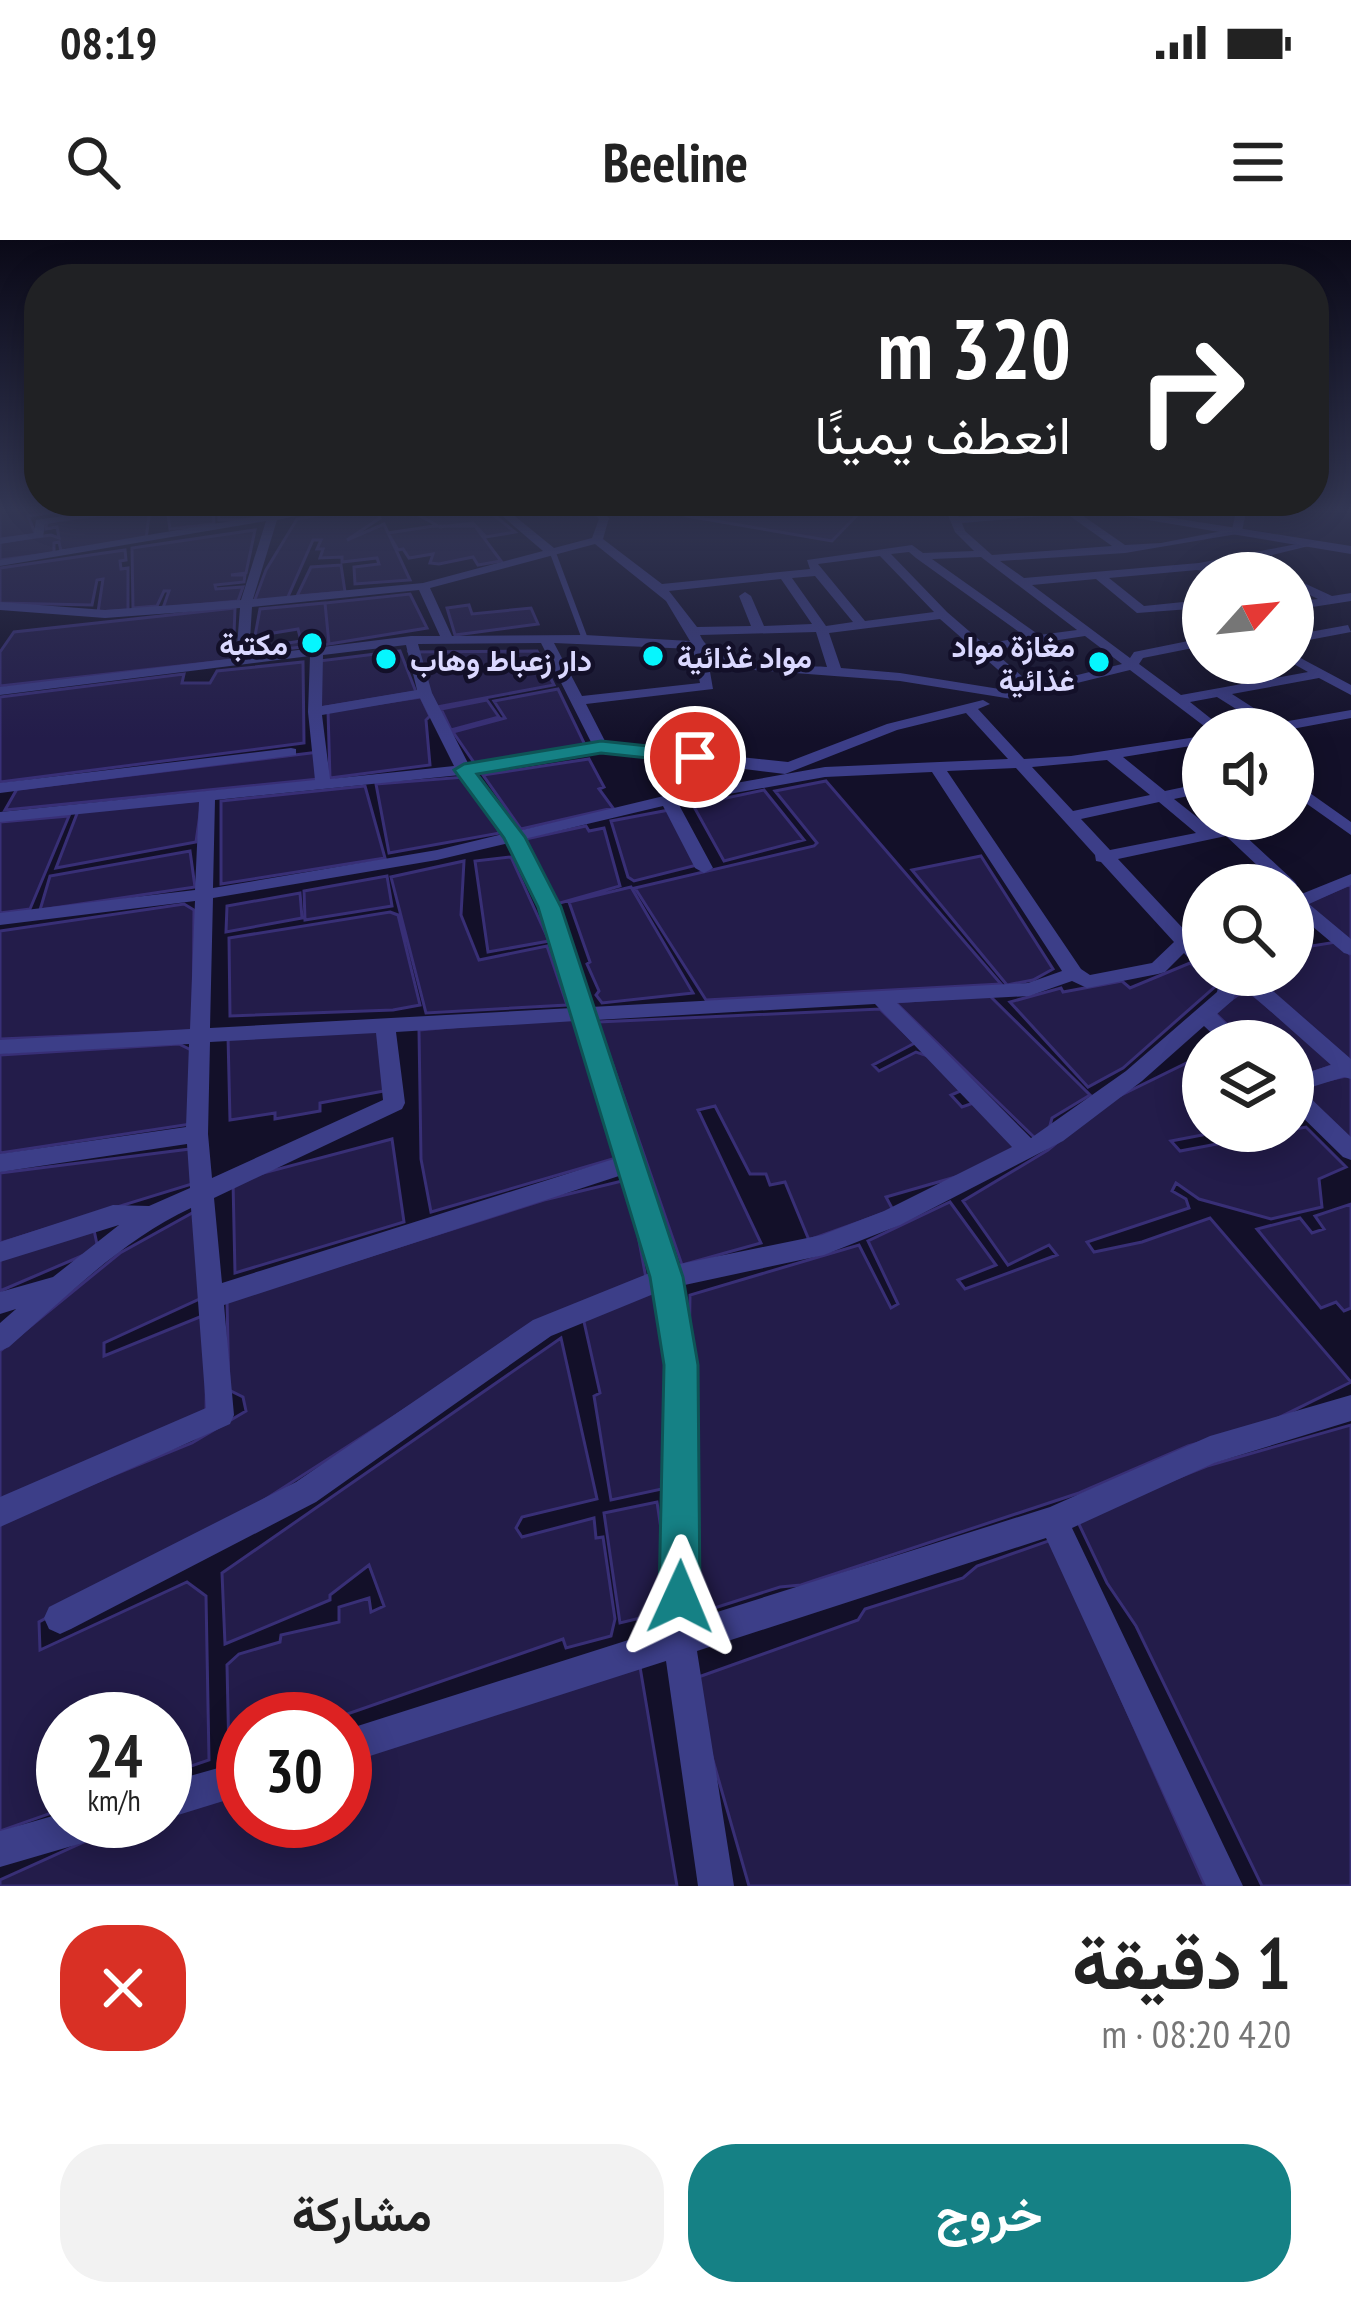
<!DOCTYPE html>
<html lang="ar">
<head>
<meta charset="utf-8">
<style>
	:root { --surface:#fff; --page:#f2f2f2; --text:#222; --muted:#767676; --accent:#158185 }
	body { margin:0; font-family:"PT Sans Narrow",Vazirmatn,sans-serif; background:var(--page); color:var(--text); direction:rtl; height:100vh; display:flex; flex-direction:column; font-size:45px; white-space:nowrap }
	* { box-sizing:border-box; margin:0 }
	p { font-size:39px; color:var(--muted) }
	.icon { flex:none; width:66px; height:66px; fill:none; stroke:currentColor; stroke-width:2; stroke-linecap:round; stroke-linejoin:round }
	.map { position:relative; height:1646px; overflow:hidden; direction:ltr }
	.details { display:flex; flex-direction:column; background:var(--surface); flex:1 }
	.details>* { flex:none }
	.guide { position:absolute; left:24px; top:24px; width:1305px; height:252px; border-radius:48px; box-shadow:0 6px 30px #0003; direction:rtl; background:#202124; color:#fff; overflow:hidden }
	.needle { width:78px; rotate:63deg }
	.tools { position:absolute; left:1182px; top:312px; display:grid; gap:24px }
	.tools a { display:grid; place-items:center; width:132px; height:132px; border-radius:50%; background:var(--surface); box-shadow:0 6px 30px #0003; font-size:60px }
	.speed { position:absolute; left:36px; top:1452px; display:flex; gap:24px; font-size:60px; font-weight:700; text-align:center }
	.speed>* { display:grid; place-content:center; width:156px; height:156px; border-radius:50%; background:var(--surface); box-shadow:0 6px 30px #0003; line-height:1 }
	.speed small { font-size:30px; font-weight:400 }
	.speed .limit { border:18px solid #d22; background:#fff; color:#111 }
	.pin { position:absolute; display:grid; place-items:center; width:102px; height:102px; color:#fff; margin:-51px; border:6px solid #fff; border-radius:50%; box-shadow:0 3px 12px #0007 }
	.me { position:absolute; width:132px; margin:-66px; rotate:1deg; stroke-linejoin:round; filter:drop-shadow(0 0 9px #0008) }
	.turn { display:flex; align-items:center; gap:42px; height:252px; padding:0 60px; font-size:54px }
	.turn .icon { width:156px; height:156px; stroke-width:2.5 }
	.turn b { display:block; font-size:84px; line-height:102px }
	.round { display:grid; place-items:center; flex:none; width:126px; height:126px; border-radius:48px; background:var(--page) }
	.overview { display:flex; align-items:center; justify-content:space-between; height:204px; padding:0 60px }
	h1 { font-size:72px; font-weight:700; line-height:90px }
	.button { display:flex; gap:24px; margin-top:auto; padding:24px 60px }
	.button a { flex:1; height:138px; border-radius:48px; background:var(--accent); color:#fff; font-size:48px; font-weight:700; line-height:138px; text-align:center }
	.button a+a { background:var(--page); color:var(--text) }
	.status { display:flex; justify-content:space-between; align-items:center; height:84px; padding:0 60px; background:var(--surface); direction:ltr }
	.status svg { height:33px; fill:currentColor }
	header { display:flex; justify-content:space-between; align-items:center; height:156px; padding:0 60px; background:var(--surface); font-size:54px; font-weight:700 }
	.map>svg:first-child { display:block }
</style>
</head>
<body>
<div class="status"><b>08:19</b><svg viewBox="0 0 49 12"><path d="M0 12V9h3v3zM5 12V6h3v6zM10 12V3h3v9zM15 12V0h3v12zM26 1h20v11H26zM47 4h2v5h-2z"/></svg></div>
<header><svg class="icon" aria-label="menu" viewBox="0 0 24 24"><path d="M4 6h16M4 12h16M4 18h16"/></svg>Beeline<svg class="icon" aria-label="search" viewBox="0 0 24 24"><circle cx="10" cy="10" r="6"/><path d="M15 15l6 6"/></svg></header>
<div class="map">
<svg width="1351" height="1646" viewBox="0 0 1351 1646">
	<rect width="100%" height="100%" fill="#131029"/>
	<path fill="#231c4a" stroke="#382f76" stroke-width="3" d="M0 268H62V271L28 276 36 295 0 299Z
		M167 268H213L214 284 170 289Z
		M219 268H317L243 280H219Z
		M357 268H377L380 278 347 300 384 284 410 340 355 344 354 327 379 324 377 318 342 322V317L320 318 323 309H317L321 300H313L287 359 254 362 266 330 297 279Z
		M406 268H485L515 292 486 297 473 283 440 287Z
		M697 268H864L832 301 687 276Z
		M150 269 146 299 61 311 59 302 54 303V313L0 320V302L51 295 59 298 57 287 46 289 47 282Z
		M434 286H475L501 321 478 325 473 317 439 324 430 323 433 314 409 318 403 309 398 310 388 293Z
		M255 290 246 333 231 335H245L244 342 215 345 216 349 243 347 238 361 163 368 169 351H164L157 366 133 368 132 308Z
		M125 310 126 320 120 321 121 329 128 328V370L98 372 103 339 97 340 92 365 0 363V328Z
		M341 325 345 352 297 356 311 327Z
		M410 354 427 388 329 404 325 363Z
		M325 363 329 404 275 410V405L301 401 298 389 255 396 260 369Z
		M469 365 472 374 531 368 538 384 455 395 447 368Z
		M235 368 233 420 0 446V412L14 392Z
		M400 411 416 452 320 468 319 421Z
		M537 411 554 445 437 467 409 412Z
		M303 422 304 503 0 542V457L184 434 182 443H210L217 431Z
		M558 449 587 509 545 516 541 512 477 527 453 492 505 478 494 461Z
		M421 457 430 476 426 480 430 525 330 538 328 471Z
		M487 460 499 477 451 490 441 469Z
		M319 512V539L5 570 17 549Z
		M589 519 604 547 599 549 613 568 521 589 483 535Z
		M465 537 500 593 389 613 376 544Z
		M826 541 1001 744 706 760 635 648 814 606 817 603 775 551Z
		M365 546 385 618 221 644V561Z
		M764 550 804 600 724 621 693 565Z
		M202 560 196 602 56 628 78 571Z
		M669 570 697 625 634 641 628 637 611 581Z
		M69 576 30 669 0 673V582Z
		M586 586 589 591 604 588 620 646 553 665 521 600Z
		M190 611 195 647 40 670 50 636Z
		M981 616 1053 729 1033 740 1007 745 912 630Z
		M511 617 549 701 488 712 475 621Z
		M464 621 461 675 479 720 547 706 567 765 426 773 391 637Z
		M387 636 392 666 305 680 304 651Z
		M1351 644V703L1303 669 1310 661Z
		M631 647 693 753 602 763 596 755 599 751 587 724 590 722 569 662Z
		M300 653 302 678 226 692 227 666Z
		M184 664 194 670 193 791 0 799V691Z
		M390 672 398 675 420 765 393 770 230 776 229 698Z
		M1336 702 1351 715V822L1250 735H1293V709Z
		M1190 723 1218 744 1123 828 1088 847 1010 762 1061 748 1063 752 1122 741 1130 748Z
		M1246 749 1337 824 1293 840V801H1244L1214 772Z
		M989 755 1090 855 1052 878 1048 893 1036 899 895 762Z
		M880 769 915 803 873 825 879 831 916 812 928 816 965 849 951 855 962 867 979 861 1021 907 959 936 886 957 893 970 809 1000 785 942 770 945 766 934H750L715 866 698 870 761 1003 682 1025 598 782Z
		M572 776 591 805 623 916 431 972 421 919 419 790Z
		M381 786 389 850 320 863V871L275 879V873L230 880 228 796Z
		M179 804 191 810V884L0 913V815Z
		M1203 815V891H1223L1171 901 1180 911 1306 887 1346 927 1319 939 1322 967 1271 979 1199 959 1176 943 1172 951 1186 959 1189 968 1087 1002 1094 1012 1142 1002 1210 978 1351 1142 1266 1184 1188 1206 1079 1253 801 1345 780 1347 702 1372 687 1276 690 1055 859 1005 891 1068 898 1064 868 1001 950 962 996 1025 958 1040 965 1049 1057 1015 1049 1005 1008 1025 963 961 1048 910 1105 863Z
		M1351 835V901L1296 847Z
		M392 899 404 982 235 1033 233 941Z
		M190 909 192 944 0 1003V933Z
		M622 941 633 969 646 1038 434 1151 250 1269 39 1382 40 1410 187 1342 206 1356 209 1520 165 1535V1479H63V1569L0 1591V1281L192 1203 246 1171 243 1157 229 1150 227 1061 544 960Z
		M1351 964V1068L1344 1071 1336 1062 1321 1068 1257 989 1300 978 1312 993 1324 989 1315 976Z
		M203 967 208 1055 104 1103V1116L207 1074 206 1174 0 1262V1111L120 1013Z
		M94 990 98 1009 0 1051V1018Z
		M658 1045 673 1114 668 1241 662 1249 611 1260 594 1156 600 1153 582 1073Z
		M561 1098 597 1259 522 1277 516 1288 522 1297 594 1278 596 1298 603 1297 615 1379 611 1396 566 1408 563 1399 333 1479H243V1511L229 1516 227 1425 239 1414 280 1402 281 1395 339 1382V1367L369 1358 371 1372 384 1366 369 1325 330 1355V1360L225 1404 222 1333Z
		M1351 1185V1646H1262L1136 1386 1107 1343 1076 1278 1207 1226Z
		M657 1262 673 1370 620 1383 604 1273Z
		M1051 1300 1205 1646H749L690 1440 858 1380 865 1369 963 1338 977 1326Z
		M640 1427 677 1646H0V1640L115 1588 138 1581H165V1573L243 1549V1581H345V1516Z"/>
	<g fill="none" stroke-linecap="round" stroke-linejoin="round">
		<path stroke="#3c3e88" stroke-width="6" d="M553 313 585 399"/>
		<path fill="#3c3e88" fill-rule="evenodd" d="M117 268H147L45 284 43 297 0 304V298L34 293 36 280Z
			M307 268H332L277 280 253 359 423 343 543 311 493 268H505L554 308 592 298 599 279 588 268H599L609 278 603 299 662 344 810 329 807 320 912 305 923 313 974 311 955 292 945 268H955L959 277 1093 268 1079 273 1125 305 1161 303 1232 289 1237 268H1247L1242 291 1237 294 1125 313 1000 321 1024 338 1199 323 1312 301 1317 304 1256 319 1281 333H1266L1244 322 1211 327 1219 333 1197 330 1109 338 1144 366 1203 360V368L1137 373 1096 339 1032 345 1130 418 1134 412 1203 398V406L1143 418 1139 424 1181 455 1308 432 1292 423 1293 414 1351 445V455L1319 438 1232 454 1277 483 1351 470V478L1292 489H1261L1263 486 1217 457 1190 462 1224 489H1208L1130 430 1012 459 900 441 741 429 708 420 713 449 586 464 606 503 788 522 887 484 983 460 990 464 978 469 1024 519 1071 516 1203 496V504L1123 517 1165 551 1203 543V553L1174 559 1212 589 1263 579H1293V576L1295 579 1293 582 1242 593 1294 641 1297 645 1293 649V645H1278L1226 596 1118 619 1191 697H1203V728L1196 726 1184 713 1165 732 1158 734 1087 748 1072 741 1029 756 897 763 1031 898 1126 831 1217 752 1218 747 1207 735H1245L1265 744 1351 819V839L1344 837 1302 850 1351 897V920L1343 917 1293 868V837L1331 825 1251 754 1238 747 1233 760 1217 774 1243 801H1220L1204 786 1142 841 1063 901 900 985 824 1015 680 1046 694 1125 695 1379 1050 1267 1210 1196 1351 1155V1181L1214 1223 1072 1288 1243 1646H1206L1046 1298 697 1411 734 1646H698L666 1421 345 1524V1490L663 1389 668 1125 656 1053 551 1096 316 1262 71 1389 60 1394 49 1389 44 1378 49 1367 296 1242 533 1080 652 1032 622 935 224 1065 234 1175 230 1184 0 1287V1257L206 1168 191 968C121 1001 67 1056 9 1107L0 1111V1083L16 1069 0 1074V1052L53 1037 119 985 0 1022V1002L113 965 149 966 190 948 187 904 0 932V914L186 887 189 804 0 814V800L190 789 195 661 0 685V673L195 650 199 562 0 582V572L315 540 308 472 310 416 0 455V447L236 418 240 368 105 378 0 370V362L105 370 241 360 266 281 0 326V320ZM1067 274 1112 306 992 315 965 291 962 283ZM595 304 666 361 690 401 585 395 452 396 430 348ZM909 312 916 318 1026 397 984 404 947 372 891 314ZM880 316 934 372 865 381 818 324ZM981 317 1077 390 1039 395 932 319ZM815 336 853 382 826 386 792 338ZM781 339 812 384 764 386 751 356 745 352 739 356 751 386 697 387 669 351ZM419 350 440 396H411L249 416 252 367ZM940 379 1020 449 1012 451 900 433 841 428 829 393ZM816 392 827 427C792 425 715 430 700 395ZM1085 396 1122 424 1033 446 992 410ZM541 403 592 504 469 525 432 453 418 404ZM554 403 693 409 700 443 582 456ZM406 405 417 450 322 466 323 415ZM420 458 454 526 330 539 322 475ZM966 473 1008 519 825 527 668 555 518 591 474 533 601 511 785 534 897 490ZM1107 520 1150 555 1073 571 1032 527ZM1016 528 1095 615 1096 621 1101 622 1174 702 1152 723 1090 735 1081 729 947 531ZM932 532 1062 731 1028 743 591 767 559 667 524 599 663 566 695 628 704 633 713 628 678 563 825 537ZM460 535 503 594 437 610 213 648 215 560ZM1159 562 1196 593 1110 610 1081 579ZM509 603 541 667 572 768 210 788 213 658 437 620ZM875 764 1012 907 884 971 822 995 675 1025 596 780ZM576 781 617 918 222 1043 214 958 402 869 405 863 396 792ZM376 793 383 860 212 938 208 894 210 802Z
			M1293 338 1332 356 1351 353V361L1293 370V362L1318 359 1293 347Z
			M1348 385 1351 392 1293 403V395Z
			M291 508 296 509V515L0 553V543Z
			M1293 541 1351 582V595L1293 554Z
			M1351 634V645L1309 664 1351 699V715L1344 713 1293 670V654L1299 655Z
			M243 1521V1555L165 1579V1543Z
			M63 1573V1581H114L109 1594 96 1599 0 1627V1591Z"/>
		<path fill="#3c3e88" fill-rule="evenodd" d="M1076 268H1109L1351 306V314Z"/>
	</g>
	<linearGradient id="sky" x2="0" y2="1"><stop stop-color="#0a0917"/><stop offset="0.54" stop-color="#333754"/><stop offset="1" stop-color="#333754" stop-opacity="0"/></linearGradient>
	<rect width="1351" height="499" fill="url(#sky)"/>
	<path fill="#158185" stroke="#0e5456" stroke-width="3" d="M601 501 695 511 705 517 695 523 601 513 477 534 525 597 561 667 683 1037 698 1125 700 1357 694 1371 680 1377 665 1371 659 1357 664 1125 650 1037 538 667 504 598 454 530 464 524Z"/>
	<g fill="#06f6fe" stroke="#131029" stroke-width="4.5">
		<circle cx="312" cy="403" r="12"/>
		<circle cx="653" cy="416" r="12"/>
		<circle cx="386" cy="419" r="12"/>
		<circle cx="1099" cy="422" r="12"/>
	</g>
	<g text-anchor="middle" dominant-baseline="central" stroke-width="9" stroke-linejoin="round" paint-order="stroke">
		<g font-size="30" font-weight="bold" fill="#dad8ff" stroke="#131029" text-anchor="end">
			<text x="288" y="403">مكتبة</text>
			<text x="1075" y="405">مغازة مواد<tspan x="1075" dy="34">غذائية</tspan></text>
			<text x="677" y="416" text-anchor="start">مواد غذائية</text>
			<text x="410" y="419" text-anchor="start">دار زعباط وهاب</text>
		</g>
	</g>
</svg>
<div class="tools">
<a><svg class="needle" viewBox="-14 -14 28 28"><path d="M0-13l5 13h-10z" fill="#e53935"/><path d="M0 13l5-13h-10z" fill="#767676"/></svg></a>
<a><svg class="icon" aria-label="sound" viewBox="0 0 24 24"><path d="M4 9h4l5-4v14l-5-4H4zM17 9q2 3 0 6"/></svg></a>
<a><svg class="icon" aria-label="search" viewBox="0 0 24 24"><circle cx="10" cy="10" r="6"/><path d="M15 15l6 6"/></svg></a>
<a><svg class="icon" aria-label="layers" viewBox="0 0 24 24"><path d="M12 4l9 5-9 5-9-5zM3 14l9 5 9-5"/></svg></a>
</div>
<div class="speed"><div>24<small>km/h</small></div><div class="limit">30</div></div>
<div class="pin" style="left:695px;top:517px;background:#d93025"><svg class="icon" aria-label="arrive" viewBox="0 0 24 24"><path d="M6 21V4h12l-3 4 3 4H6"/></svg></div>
<svg class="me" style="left:680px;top:1357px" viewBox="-20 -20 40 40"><path d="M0-17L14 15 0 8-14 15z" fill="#158185" stroke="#fff" stroke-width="4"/></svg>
<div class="guide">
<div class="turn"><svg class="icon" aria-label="right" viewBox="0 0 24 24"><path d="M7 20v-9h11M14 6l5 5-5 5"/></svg><div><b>320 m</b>انعطف يمينًا</div></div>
</div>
</div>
<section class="details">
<div class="overview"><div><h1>1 دقيقة</h1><p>420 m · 08:20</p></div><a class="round" style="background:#d93025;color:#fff"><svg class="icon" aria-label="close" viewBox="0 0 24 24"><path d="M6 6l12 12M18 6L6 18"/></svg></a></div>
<div class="button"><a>خروج</a><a>مشاركة</a></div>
</section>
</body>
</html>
